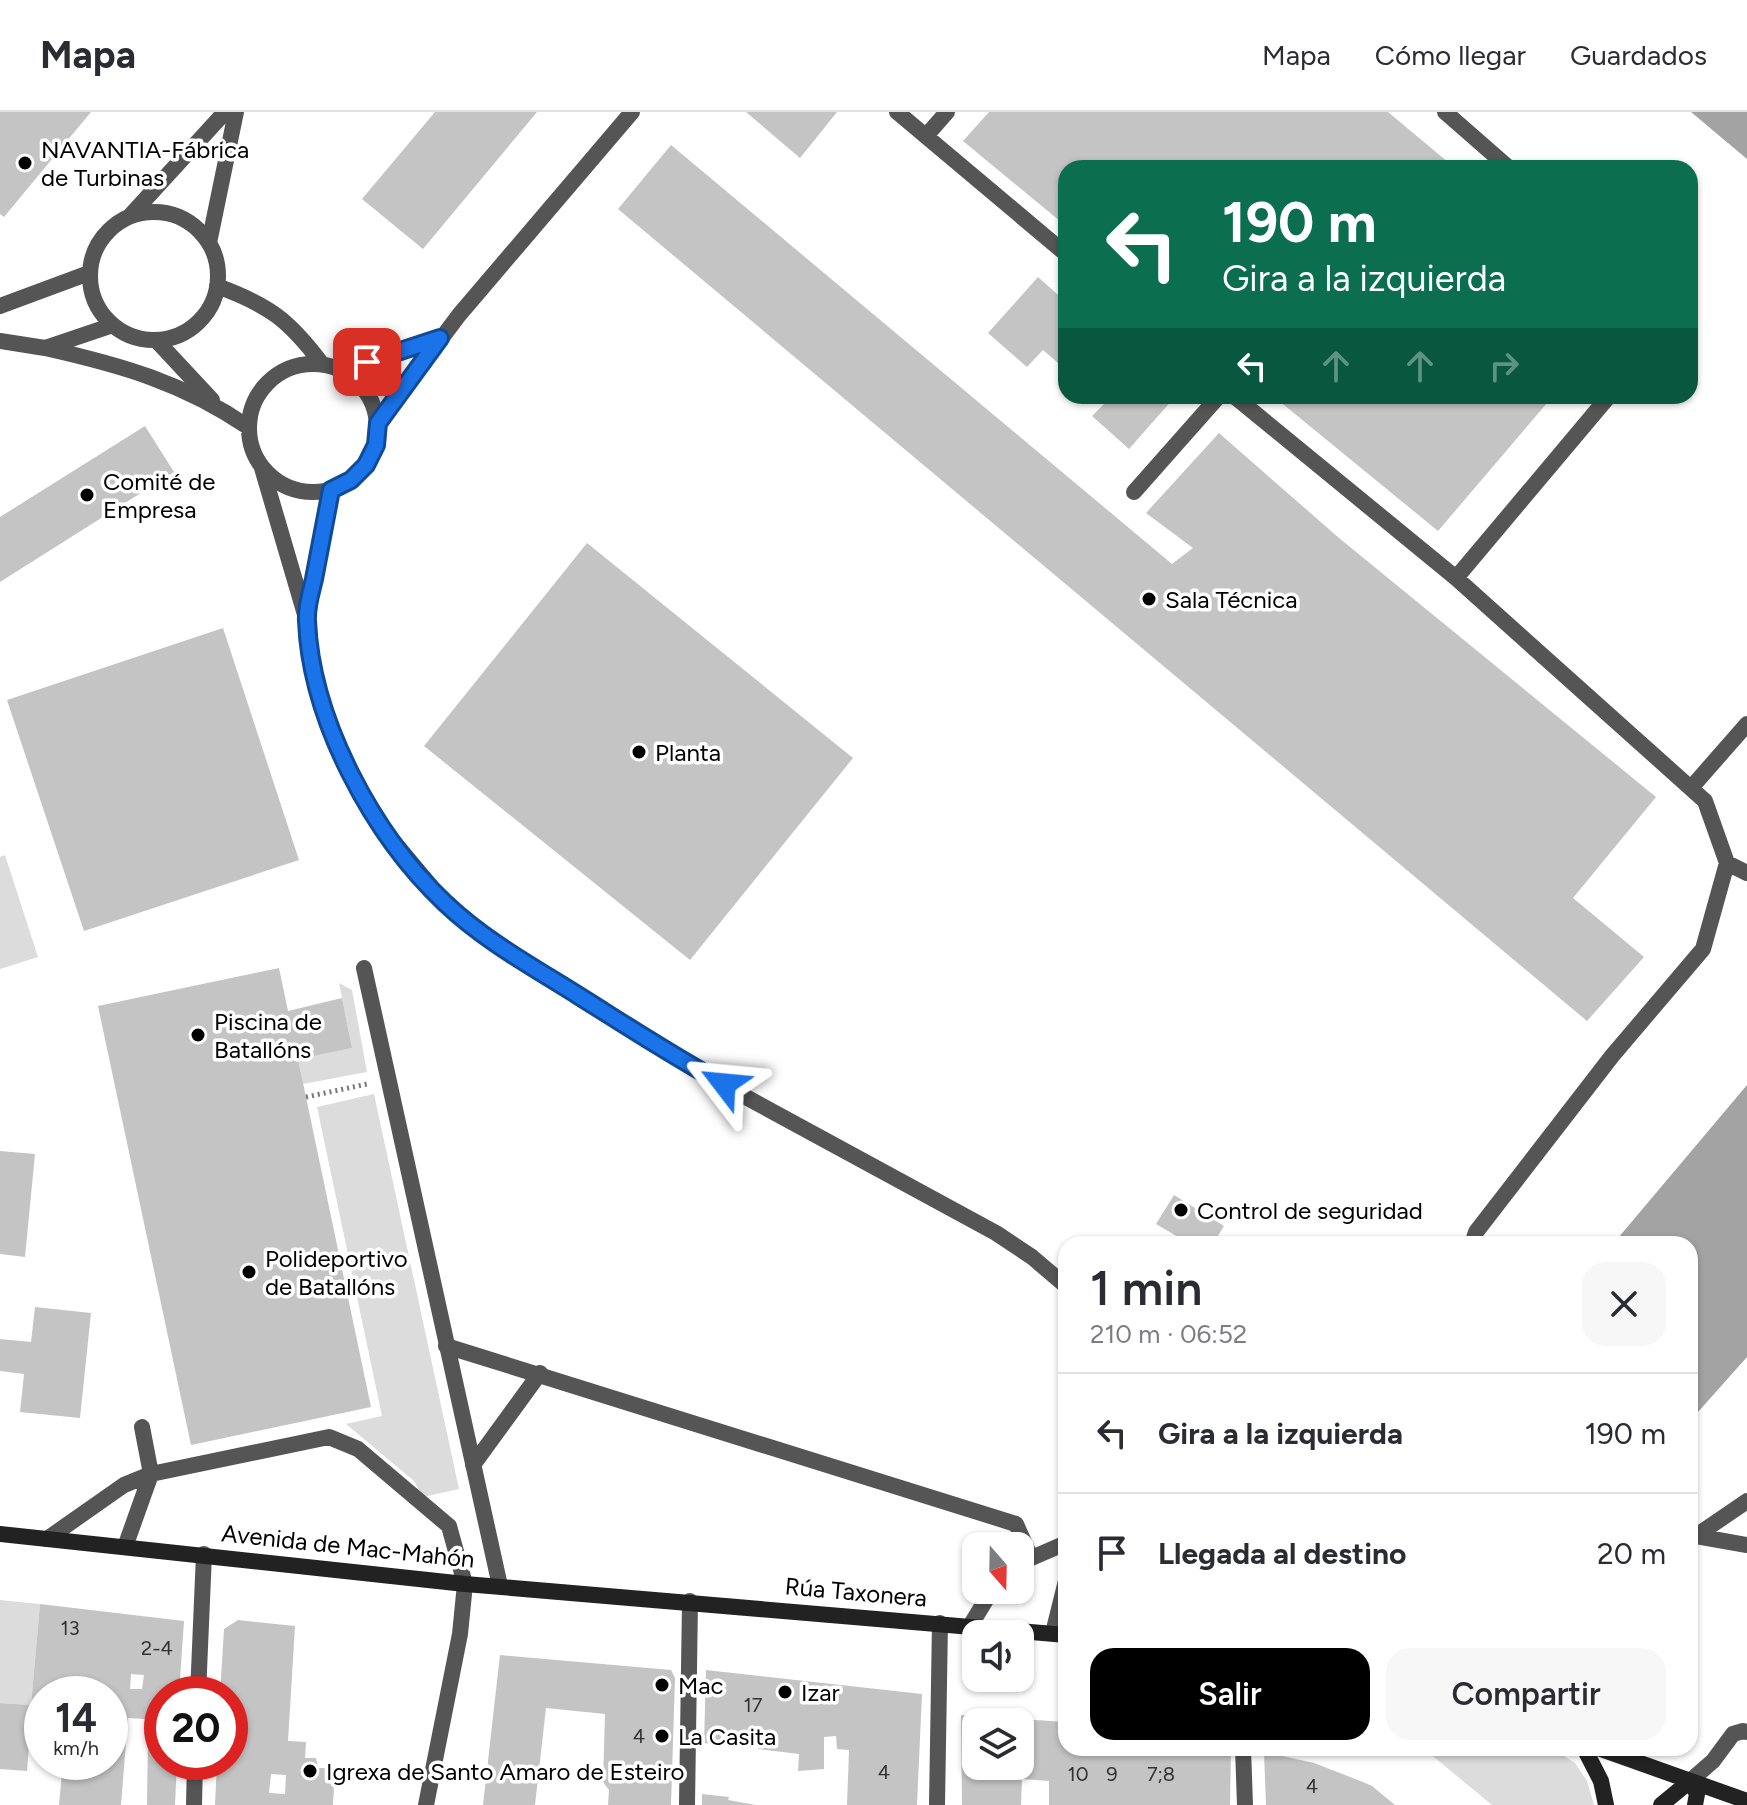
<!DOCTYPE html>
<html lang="es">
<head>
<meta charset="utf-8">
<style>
	:root { --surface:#fff; --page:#f7f7f7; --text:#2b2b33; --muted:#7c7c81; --line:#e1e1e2; --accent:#000 }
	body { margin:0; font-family:Figtree,sans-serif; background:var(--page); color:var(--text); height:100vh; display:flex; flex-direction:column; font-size:30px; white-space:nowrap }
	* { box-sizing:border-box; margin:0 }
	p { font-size:26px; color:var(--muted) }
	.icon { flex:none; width:44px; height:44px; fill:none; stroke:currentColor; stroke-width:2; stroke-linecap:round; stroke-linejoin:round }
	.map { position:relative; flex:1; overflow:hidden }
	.panel { position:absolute; left:1058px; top:1124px; width:640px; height:520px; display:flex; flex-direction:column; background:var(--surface); border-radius:24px; box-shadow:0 2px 6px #0004 }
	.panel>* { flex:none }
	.banner { position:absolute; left:1058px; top:48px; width:640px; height:244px; border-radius:24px; box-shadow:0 2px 6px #0004; background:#0b6e4f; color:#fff; overflow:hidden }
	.needle { width:52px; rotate:160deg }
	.fabs { position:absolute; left:962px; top:1420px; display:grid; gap:16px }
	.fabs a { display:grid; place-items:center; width:72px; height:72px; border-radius:16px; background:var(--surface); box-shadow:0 2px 6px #0004; font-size:40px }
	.speed { position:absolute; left:24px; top:1564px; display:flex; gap:16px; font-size:40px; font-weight:700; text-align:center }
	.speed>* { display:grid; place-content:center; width:104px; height:104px; border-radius:50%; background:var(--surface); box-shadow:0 2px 6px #0004; line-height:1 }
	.speed small { font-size:20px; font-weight:400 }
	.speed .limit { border:12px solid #d22; background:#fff; color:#111 }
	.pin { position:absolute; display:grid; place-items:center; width:68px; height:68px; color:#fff; margin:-34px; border-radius:16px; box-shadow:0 4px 12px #0006 }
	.me { position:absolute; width:88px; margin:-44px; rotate:299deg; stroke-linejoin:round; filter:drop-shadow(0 0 6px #0008) }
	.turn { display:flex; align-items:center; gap:28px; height:168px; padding:0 32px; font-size:36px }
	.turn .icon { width:104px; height:104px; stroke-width:2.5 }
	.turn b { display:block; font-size:56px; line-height:68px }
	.lanes { display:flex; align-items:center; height:76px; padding:0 32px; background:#0003; justify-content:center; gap:40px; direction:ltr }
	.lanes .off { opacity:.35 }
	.round { display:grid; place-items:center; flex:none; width:84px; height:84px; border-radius:24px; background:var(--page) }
	.summary { display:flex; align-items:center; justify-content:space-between; height:136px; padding:0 32px }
	h1 { font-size:48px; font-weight:600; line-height:60px }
	.primary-button { display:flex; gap:16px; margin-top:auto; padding:16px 32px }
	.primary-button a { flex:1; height:92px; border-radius:24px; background:var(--accent); color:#fff; font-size:32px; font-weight:600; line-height:92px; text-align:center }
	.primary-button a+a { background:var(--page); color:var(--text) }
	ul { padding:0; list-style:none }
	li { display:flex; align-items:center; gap:24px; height:120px; padding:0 32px; border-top:2px solid var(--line) }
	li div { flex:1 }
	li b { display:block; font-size:30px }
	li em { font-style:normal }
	header { display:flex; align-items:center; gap:48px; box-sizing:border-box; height:112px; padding:0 40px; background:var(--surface); border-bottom:2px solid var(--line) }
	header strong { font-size:38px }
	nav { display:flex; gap:44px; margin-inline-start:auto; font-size:28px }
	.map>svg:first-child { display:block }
</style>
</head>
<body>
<header>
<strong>Mapa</strong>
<nav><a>Mapa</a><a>Cómo llegar</a><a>Guardados</a></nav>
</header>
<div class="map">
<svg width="1747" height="1693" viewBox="0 0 1747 1693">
	<rect width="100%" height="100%" fill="#fff"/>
	<path fill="#dcdcdc" d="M5 743 38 845 0 857V745Z
		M339 871 352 878 367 960 303 972 298 946 352 936Z
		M374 982 459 1377 423 1385 414 1369 346 1312 382 1304 317 995Z
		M0 1488 40 1492 31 1593 0 1591Z
		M1423 1636H1551L1575 1651 1587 1669 1594 1693H1492Z"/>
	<path fill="#a3a3a3" d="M1691 0H1747V47Z
		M1747 973V1245L1690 1309V1132H1613Z"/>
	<path fill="#c4c4c4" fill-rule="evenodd" d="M0 0H91L4 105 0 102Z
		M435 0H537L423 137 362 87Z
		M746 0H837L800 46Z
		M989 0H1388L1455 56H1066V114L963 29Z
		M671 33 1172 452 1193 436 1146 401 1219 321 1339 426 1656 685 1573 786 1644 845 1587 909 618 97Z
		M1038 165 1066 190V258L1043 238 1027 255 988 221Z
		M1095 284H1172L1174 286 1129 337 1092 304 1104 292Z
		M1273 284H1553L1438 419Z
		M145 314 174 360 0 470V405Z
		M587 431 853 646 690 848 424 634Z
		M223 516 299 748 84 819 7 588Z
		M279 856 288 899 342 886 352 936 298 947 371 1295 191 1333 98 894Z
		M0 1039 35 1042 25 1145 0 1142Z
		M1174 1083 1224 1114 1213 1132H1190L1156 1112Z
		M35 1195 91 1201 80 1306 20 1300 24 1262 0 1259V1227L31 1230Z
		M40 1492 184 1509 179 1582H162V1608L128 1606 121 1693H59L63 1650H110V1582H42V1622L30 1621 27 1659 0 1657V1591L31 1593ZM131 1562 144 1563 142 1577H130Z
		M238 1508 295 1514 288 1629 306 1630 305 1646H316L318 1656H335L333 1693H215L217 1650H230V1582H220L224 1517ZM271 1662 286 1663 285 1682 269 1681Z
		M500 1543 671 1558 675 1566 671 1693H608L609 1678 603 1670 605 1602 546 1596 535 1693H483Z
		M706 1558 922 1582 917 1693H847L849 1638 837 1637 836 1624 824 1625V1657L798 1659 799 1642 758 1637V1622L736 1620 735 1635 704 1631Z
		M961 1603 1066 1610V1636H1231L1230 1693H1049V1669L1022 1667 1021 1693H962ZM976 1610H1020V1654H976Z
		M148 1620H162V1650H177L175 1693H147Z
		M1264 1640 1314 1651 1363 1670 1372 1674 1395 1693H1266Z
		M702 1682 729 1685 728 1688 756 1693H702Z"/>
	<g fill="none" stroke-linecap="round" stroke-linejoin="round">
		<path stroke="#777" stroke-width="5" stroke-dasharray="2 4" stroke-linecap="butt" d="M306 985 367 972"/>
		<path stroke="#555" stroke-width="16" d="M897 0 1066 142
			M1445 0 1509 56
			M926 24 947 0
			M90 164a64 64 0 1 1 128 0a64 64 0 1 1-128 0Z
			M130 104 225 0
			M209 131 236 0
			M217 174C269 193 289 208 322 252
			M0 194 89 161
			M156 228 212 288
			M0 229 45 236 113 213
			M45 236C121 253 184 271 248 315
			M249 316a64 64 0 1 1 128 0a64 64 0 1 1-128 0Z
			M343 258 440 226
			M1234 284 1456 466 1705 689 1727 751 1703 837 1612 944 1476 1120 1472 1132
			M378 311 459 203 632 0
			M262 356 306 506 315 569 335 627 357 673 388 723 444 790 484 825 696 958 996 1121 1032 1145 1066 1174
			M1134 380 1219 284
			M1456 466 1609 284
			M307 501 331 378
			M1691 676 1747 612
			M1727 751 1747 761
			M446 1234 1016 1412 1031 1446
			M1696 1424 1747 1433
			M47 1427 124 1373 151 1362 329 1325 358 1337 449 1414 465 1472
			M1690 1428 1747 1389
			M125 1435 151 1362 142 1315
			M1020 1451 1066 1431
			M970 1514 992 1478
			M1690 1669 1713 1649 1733 1622 1743 1619 1747 1620"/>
		<path stroke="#555" stroke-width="16" d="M364 856 500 1474
			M473 1353 540 1261
			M1053 1521 1066 1469
			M198 1582 204 1442
			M1243 1636 1245 1693
			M194 1693 195 1650
			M426 1693 460 1522 465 1472
			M687 1693 690 1489
			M937 1693 940 1511"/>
		<path stroke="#222" stroke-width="16" d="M0 1422 465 1472 1066 1523
			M1584 1636 1601 1669 1606 1693
			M1598 1636 1747 1689
			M1690 1669 1697 1682 1695 1693
			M1661 1693 1690 1669"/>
	</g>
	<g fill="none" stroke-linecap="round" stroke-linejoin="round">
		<g stroke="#114b97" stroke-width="20">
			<path id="route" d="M367 250 440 226 378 311 376 333 366 353 351 368 331 378C325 408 320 437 314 467 311 480 306 495 307 509 311 608 373 723 445 791 485 829 533 855 579 884 627 914 674 945 724 972"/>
		</g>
		<use href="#route" stroke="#1a73e8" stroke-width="14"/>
	</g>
	<g fill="#000" stroke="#fff" stroke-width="3">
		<circle cx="25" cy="51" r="8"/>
		<circle cx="87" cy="383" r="8"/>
		<circle cx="1149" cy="487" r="8"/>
		<circle cx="639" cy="640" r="8"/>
		<circle cx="198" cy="923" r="8"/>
		<circle cx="1181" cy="1098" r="8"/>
		<circle cx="249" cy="1160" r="8"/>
		<circle cx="662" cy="1573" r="8"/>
		<circle cx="785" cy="1580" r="8"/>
		<circle cx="662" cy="1624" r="8"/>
		<circle cx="310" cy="1659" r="8"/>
	</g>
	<g text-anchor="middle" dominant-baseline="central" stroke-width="7" stroke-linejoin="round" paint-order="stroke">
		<g font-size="20" fill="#313131">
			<text x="70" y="1516">13</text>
			<text x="157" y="1536">2-4</text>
			<text x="753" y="1593">17</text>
			<text x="639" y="1624">4</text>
			<text x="884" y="1660">4</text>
			<text x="1078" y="1662">10</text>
			<text x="1112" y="1662">9</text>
			<text x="1161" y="1662">7;8</text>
			<text x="1312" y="1674">4</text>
		</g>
		<g font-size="24" fill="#000" stroke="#fff" text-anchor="start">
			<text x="41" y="37">NAVANTIA-Fábrica<tspan x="41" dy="28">de Turbinas</tspan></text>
			<text x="103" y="369">Comité de<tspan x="103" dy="28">Empresa</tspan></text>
			<text x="1165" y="487">Sala Técnica</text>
			<text x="655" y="640">Planta</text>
			<text x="214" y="909">Piscina de<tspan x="214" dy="28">Batallóns</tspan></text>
			<text x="1197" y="1098">Control de seguridad</text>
			<text x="265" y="1146">Polideportivo<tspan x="265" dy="28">de Batallóns</tspan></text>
			<text x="678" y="1573">Mac</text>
			<text x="801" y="1580">Izar</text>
			<text x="678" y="1624">La Casita</text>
			<text x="326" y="1659">Igrexa de Santo Amaro de Esteiro</text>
		</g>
		<g font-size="24" fill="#000" stroke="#fff">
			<text transform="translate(348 1434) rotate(6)">Avenida de Mac-Mahón</text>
			<text transform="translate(856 1480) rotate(5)">Rúa Taxonera</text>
		</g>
	</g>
</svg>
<div class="fabs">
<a><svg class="needle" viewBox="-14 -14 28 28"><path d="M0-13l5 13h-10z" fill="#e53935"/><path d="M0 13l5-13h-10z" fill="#7c7c81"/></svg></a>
<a><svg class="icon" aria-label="sound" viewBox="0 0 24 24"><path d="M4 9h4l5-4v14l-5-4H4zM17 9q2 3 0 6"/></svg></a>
<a><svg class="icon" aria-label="layers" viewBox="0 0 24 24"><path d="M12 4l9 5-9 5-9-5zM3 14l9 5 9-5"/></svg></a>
</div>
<div class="speed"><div>14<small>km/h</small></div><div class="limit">20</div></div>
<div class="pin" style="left:367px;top:250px;background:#d93025"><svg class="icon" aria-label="arrive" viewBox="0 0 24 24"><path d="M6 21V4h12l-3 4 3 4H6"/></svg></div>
<svg class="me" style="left:724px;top:972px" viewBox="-20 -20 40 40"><path d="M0-17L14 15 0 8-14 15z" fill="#1a73e8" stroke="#fff" stroke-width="4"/></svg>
<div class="banner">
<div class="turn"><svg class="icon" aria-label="left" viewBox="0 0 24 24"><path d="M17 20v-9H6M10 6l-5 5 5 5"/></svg><div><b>190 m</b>Gira a la izquierda</div></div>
<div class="lanes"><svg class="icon" aria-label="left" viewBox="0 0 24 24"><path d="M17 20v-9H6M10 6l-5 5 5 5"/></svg><svg class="icon off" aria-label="ahead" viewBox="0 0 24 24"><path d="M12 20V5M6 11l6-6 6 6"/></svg><svg class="icon off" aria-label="ahead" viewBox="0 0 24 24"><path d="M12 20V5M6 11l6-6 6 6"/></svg><svg class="icon off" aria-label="right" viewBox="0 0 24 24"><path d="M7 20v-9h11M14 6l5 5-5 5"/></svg></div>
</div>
<section class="panel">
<div class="summary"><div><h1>1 min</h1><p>210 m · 06:52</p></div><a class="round"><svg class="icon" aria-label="close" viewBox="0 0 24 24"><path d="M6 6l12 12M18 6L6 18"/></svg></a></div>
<ul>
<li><svg class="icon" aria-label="left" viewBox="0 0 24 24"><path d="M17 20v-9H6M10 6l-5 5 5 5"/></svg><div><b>Gira a la izquierda</b></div><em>190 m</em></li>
<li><svg class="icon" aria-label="arrive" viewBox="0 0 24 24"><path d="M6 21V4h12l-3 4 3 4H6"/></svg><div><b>Llegada al destino</b></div><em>20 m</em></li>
</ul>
<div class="primary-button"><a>Salir</a><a>Compartir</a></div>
</section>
</div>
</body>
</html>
